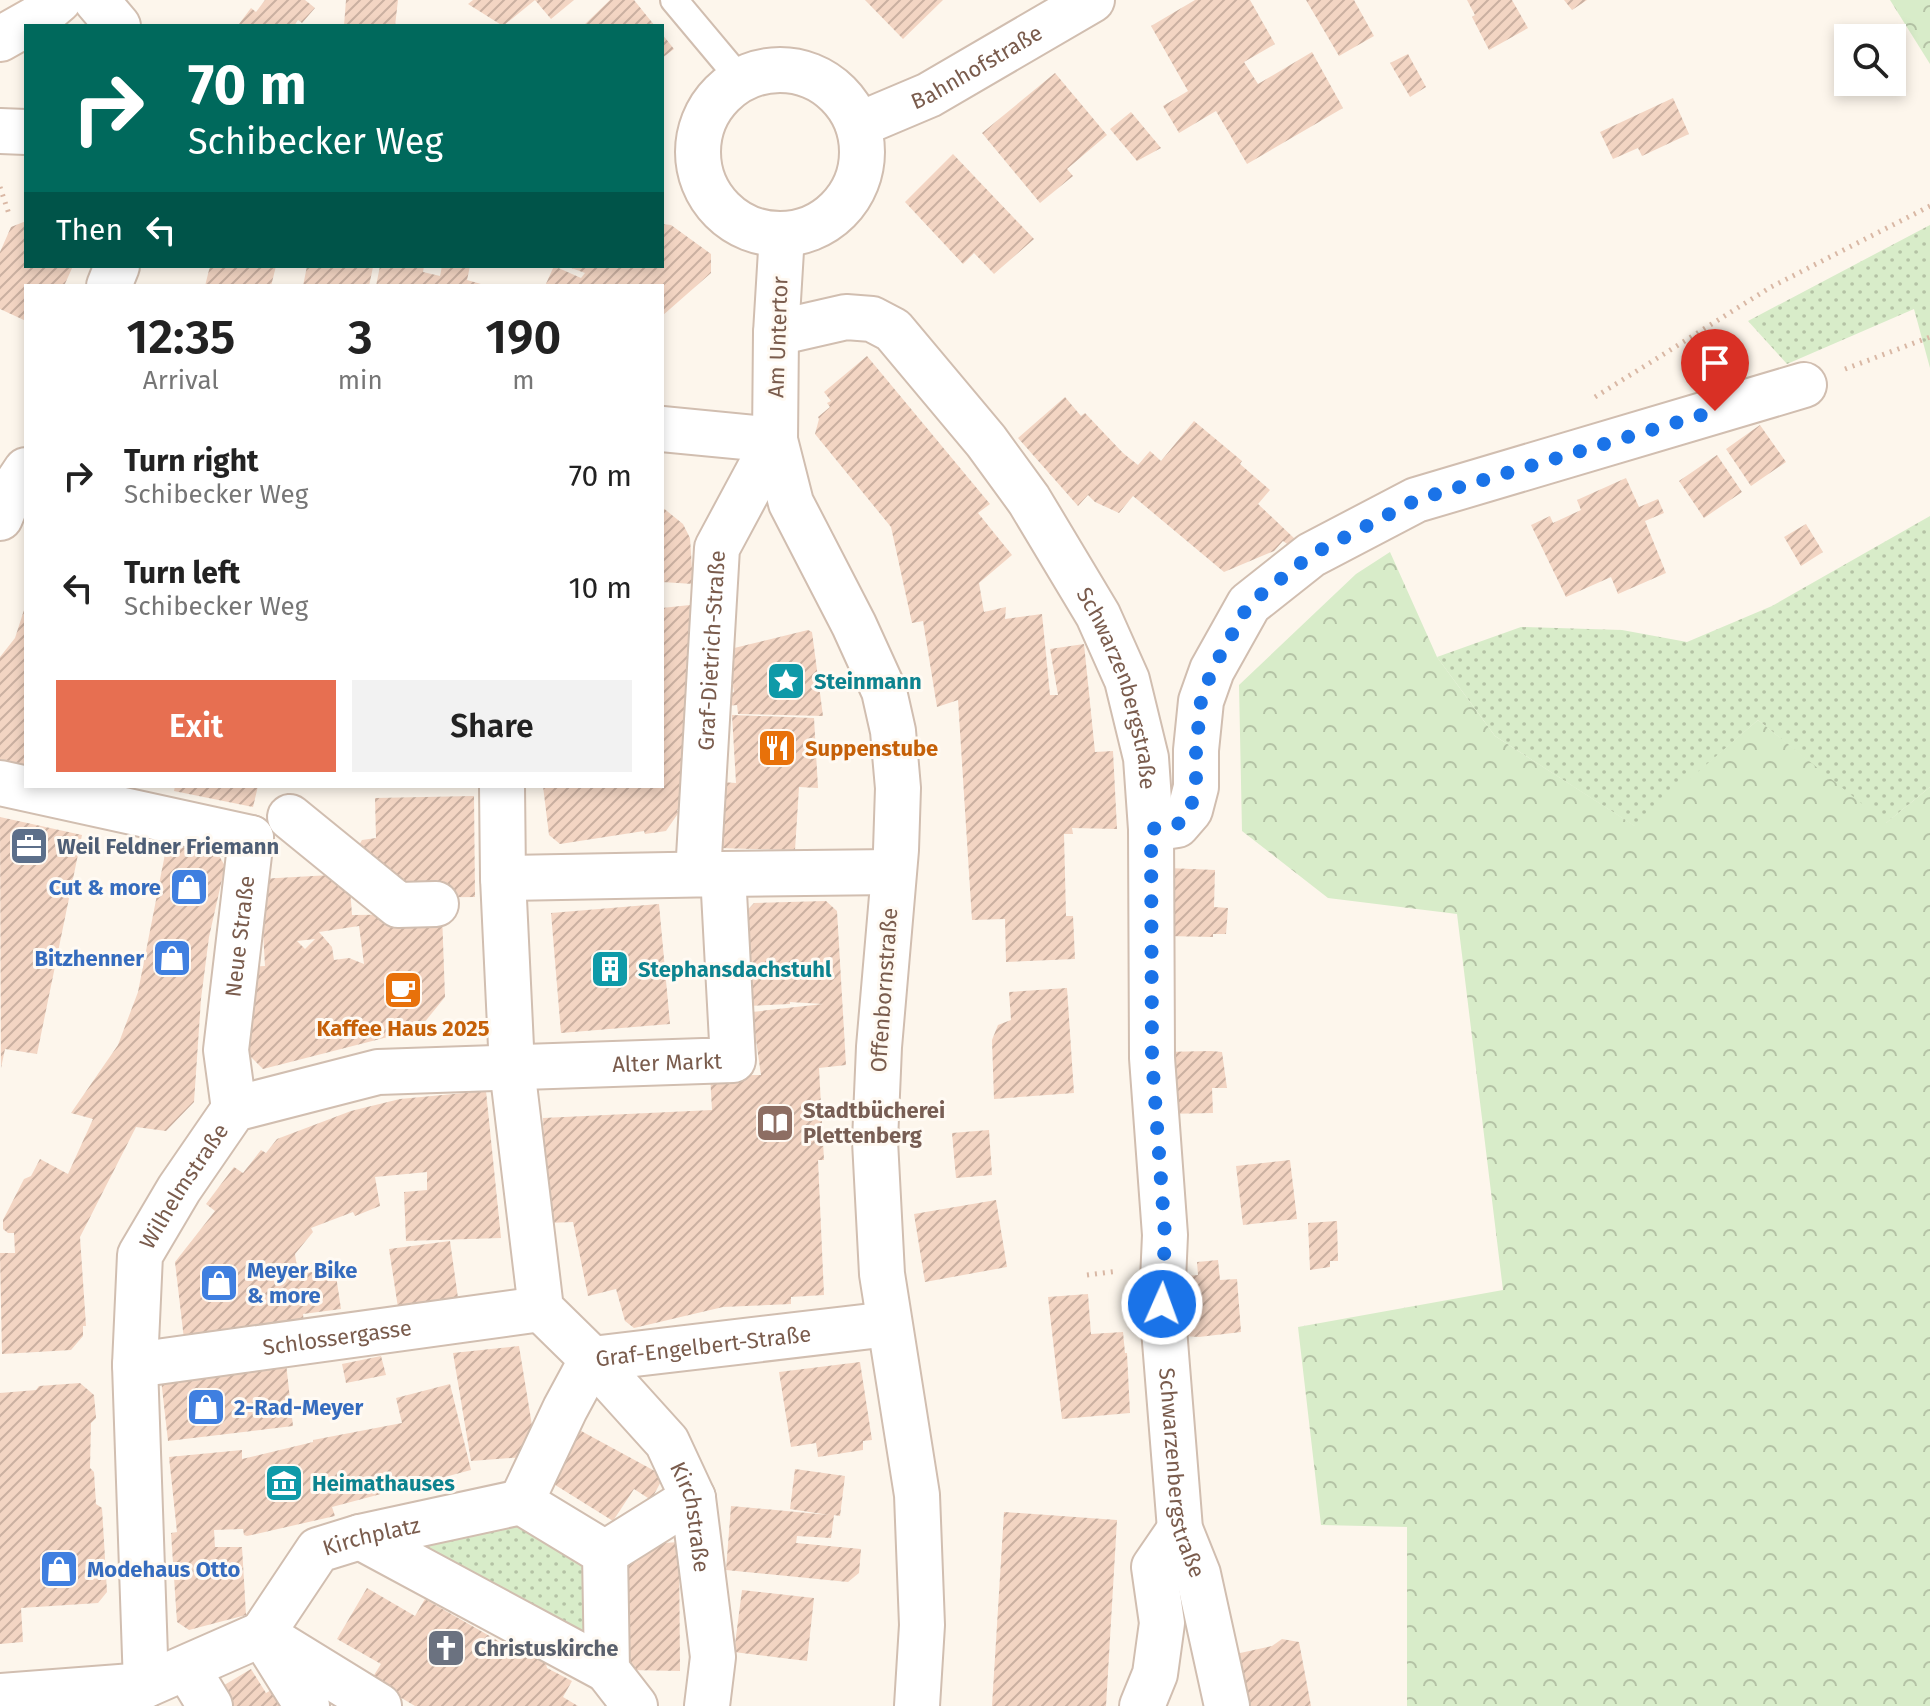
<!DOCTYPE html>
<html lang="en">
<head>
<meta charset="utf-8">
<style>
	:root { --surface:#fff; --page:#f2f2f2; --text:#222; --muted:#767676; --accent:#e76f51 }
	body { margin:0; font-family:"Fira Sans",sans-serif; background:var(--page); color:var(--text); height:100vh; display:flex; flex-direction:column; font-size:30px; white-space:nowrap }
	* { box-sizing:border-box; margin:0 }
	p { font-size:26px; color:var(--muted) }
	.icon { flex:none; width:44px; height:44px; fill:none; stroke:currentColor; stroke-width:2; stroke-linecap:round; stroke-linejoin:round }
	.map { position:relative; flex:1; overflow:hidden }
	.sheet { position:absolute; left:24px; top:284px; width:640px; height:504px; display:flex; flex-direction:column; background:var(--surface); border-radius:0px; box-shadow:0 4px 12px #0003 }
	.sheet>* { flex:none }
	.guide { position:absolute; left:24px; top:24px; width:640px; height:244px; border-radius:0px; box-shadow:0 4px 12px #0003; background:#00695c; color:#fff; overflow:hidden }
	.buttons { position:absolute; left:1834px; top:24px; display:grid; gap:16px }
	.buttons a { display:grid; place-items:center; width:72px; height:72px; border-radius:0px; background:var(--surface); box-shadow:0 4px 12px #0003; font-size:40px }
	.pin { position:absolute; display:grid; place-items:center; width:68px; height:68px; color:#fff; margin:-82px -34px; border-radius:50% 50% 50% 0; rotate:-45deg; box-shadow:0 0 8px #0007 }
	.pin .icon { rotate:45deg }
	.me { position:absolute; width:88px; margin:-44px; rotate:2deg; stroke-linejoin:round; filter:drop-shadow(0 0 6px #0008) }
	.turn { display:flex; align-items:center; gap:28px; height:168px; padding:0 32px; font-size:36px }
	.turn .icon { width:104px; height:104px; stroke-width:2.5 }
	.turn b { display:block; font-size:56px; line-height:68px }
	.then { display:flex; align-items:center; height:76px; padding:0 32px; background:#0003; gap:16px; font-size:30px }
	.eta { display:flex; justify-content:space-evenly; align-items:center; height:136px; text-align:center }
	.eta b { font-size:48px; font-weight:600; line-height:56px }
	.action { display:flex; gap:16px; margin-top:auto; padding:16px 32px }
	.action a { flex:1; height:92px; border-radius:0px; background:var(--accent); color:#fff; font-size:32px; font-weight:600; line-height:92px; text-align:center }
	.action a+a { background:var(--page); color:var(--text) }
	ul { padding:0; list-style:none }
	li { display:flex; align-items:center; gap:24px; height:112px; padding:0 32px }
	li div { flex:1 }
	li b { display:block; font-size:30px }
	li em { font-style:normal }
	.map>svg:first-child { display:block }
</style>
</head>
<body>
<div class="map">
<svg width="1930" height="1706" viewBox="0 0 1930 1706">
	<defs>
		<pattern id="grass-dots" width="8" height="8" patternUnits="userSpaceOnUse" patternTransform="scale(2)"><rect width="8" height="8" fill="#d8ecc9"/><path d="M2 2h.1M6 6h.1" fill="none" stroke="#b4c2a5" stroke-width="1.8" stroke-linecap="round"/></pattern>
		<pattern id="forest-crowns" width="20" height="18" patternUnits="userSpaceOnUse" patternTransform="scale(2)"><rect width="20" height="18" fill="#d8ecc9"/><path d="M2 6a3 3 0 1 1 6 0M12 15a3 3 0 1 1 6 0" fill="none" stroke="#b4c2a5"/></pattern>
		<pattern id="building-hatch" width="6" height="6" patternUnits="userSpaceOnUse" patternTransform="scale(2)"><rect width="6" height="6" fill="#f3d5c3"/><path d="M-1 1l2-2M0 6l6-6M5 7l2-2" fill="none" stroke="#cab0a1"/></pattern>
	</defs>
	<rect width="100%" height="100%" fill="#fdf6ec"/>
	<path fill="url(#grass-dots)" d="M1930 225V368L1914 309 1787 364 1748 321Z
		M1930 516V787L1885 824 1758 720 1636 827 1495 736 1437 657 1521 627 1622 630 1687 642 1772 606Z
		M521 1502 605 1553 607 1670 360 1537Z"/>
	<path fill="url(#forest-crowns)" d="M1890 0H1930V64Z
		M1390 552 1437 657 1495 736 1635 826 1758 720 1886 823 1930 787V1706H1407V1527L1321 1525 1298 1327 1503 1290 1457 914 1328 898 1242 831 1239 685 1356 574Z"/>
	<path fill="url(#building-hatch)" fill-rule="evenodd" d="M265 0H305L315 8 302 23 298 20 294 26H242L239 24 251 8 256 12Z
		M346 0H398L395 26H344Z
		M473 0H535L503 26 468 4Z
		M535 0H574L551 19Z
		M610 0H634L655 26H583Z
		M865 0H943L903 39Z
		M1195 0H1250L1275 44 1244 62 1258 84 1312 52 1343 108 1247 164 1216 111 1179 133 1163 106 1188 91 1151 26Z
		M1306 0H1354L1374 36 1339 56Z
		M1467 0H1512L1528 28 1489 50 1472 17 1475 15Z
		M1564 0H1587L1572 10Z
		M662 34 674 49 662 58Z
		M1408 54 1426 87 1410 97 1390 63Z
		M1055 73 1107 135 1067 169 1073 176 1040 203 982 133Z
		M1673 98 1689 134 1642 156 1638 148 1613 159 1600 132Z
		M1131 112 1161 148 1137 161 1110 129Z
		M953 154 1034 239 994 274 974 253 963 264 905 202Z
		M26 221V266H73L64 286H26V321L0 309V252L11 227Z
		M662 224 671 225 711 254V273L662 316V286H545L554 266 581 278 585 273 566 266H662Z
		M210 266H276L271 286H205Z
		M307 266H368L373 267 369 286H303Z
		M380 266H424L423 272 440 276 442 266H470L467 280 488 286H376Z
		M867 356 990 504 978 513 1012 555 979 583 984 612 1006 607 1005 619 1042 614 1050 695H1058L1050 649 1084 644 1095 752 1113 751 1117 829 1072 828 1073 834H1064L1066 916H1073L1075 959 1006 962 1005 919 972 920 958 700 937 707 923 621 912 623 891 527 815 434 819 419 818 417 830 407 827 403 831 401 824 392Z
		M1065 397 1081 416 1085 413 1123 453 1138 465 1150 451 1161 461 1194 421 1242 461 1240 464 1270 490 1258 504 1296 540 1290 546 1283 541 1274 551 1224 572 1133 496 1119 513 1095 502 1088 495 1078 506 1018 438Z
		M1760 425 1786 462 1751 486 1726 449Z
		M1717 455 1742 492 1704 518 1679 481Z
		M1626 478 1639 507 1658 499 1664 513 1645 521 1666 573 1618 594 1611 577 1566 597 1531 525 1550 516 1553 523 1581 510 1577 500Z
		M662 507 683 524 690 538 693 584 662 582Z
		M1806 524 1823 552 1801 566 1784 537Z
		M690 605 679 807 677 811 679 812 666 831 645 834 644 831 560 844 549 835 543 786H662V608Z
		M25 607H26V768L0 759V657L15 638Z
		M808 630 812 632 823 716 738 714 737 705 726 706 723 694 734 692 726 650Z
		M732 715 814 718 818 788 799 787 795 850 716 848 721 782 736 783Z
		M175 786H258L253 807 174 791Z
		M474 796 475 897 396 898 380 882V860H368L358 847 362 840 376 838 375 798Z
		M0 817 82 835 37 1054 5 1049 1 1068Z
		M176 846 218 854 225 866 209 937 201 999 194 1102 166 1131 136 1127 80 1237 86 1326H83V1336L71 1350 2 1354 0 1253H15L14 1233H8L3 1229V1220L24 1179 31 1176 40 1159 68 1174 93 1119 71 1113 118 1045 138 992 165 854Z
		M1168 868 1215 870 1214 907 1228 908 1226 934H1213V937L1166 936Z
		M349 874 352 915 442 914 445 997 419 1029 263 1069 250 1056 247 967 265 966 260 879ZM359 926 364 964 349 958 334 960 332 947 319 932ZM315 939 305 949 297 941Z
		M826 901 837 911 846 1065 819 1068 824 1160H818L824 1295 791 1297V1304L723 1307 634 1328 625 1321 616 1289 588 1296 573 1222 547 1223 543 1118 712 1110 710 1075H761L752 1012 823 1004 790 1002V1004L747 1006 744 914 754 903Z
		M659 904 670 1024 561 1033 551 913Z
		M1067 988 1074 1093 994 1099 992 1040 998 1025 1011 1020 1009 992Z
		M1211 1051 1222 1052 1227 1088H1212L1213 1113 1164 1114 1162 1052Z
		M486 1091 501 1238 406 1241 404 1192 427 1190V1172L375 1177 380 1206 355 1216 353 1212 311 1228 313 1232 295 1254 298 1274 335 1269 341 1309 303 1314 304 1324 185 1348 175 1262 215 1211 206 1204 234 1167 243 1173 261 1150 266 1153 277 1139 351 1111 400 1099Z
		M989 1130 992 1175 956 1178 952 1133Z
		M1290 1160 1297 1219 1243 1225 1236 1166Z
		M996 1200 1007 1267 925 1282 914 1214Z
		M1337 1221 1338 1261H1330V1267L1310 1270 1308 1223Z
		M450 1241 459 1305 399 1314 389 1249Z
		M1218 1260 1220 1280 1237 1279 1241 1332 1199 1337 1182 1336 1175 1277 1198 1275 1197 1262Z
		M1088 1294 1091 1334 1123 1332 1125 1353H1127L1130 1413 1062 1419 1048 1297Z
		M519 1346 537 1456 471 1461 453 1353Z
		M381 1356 386 1375 346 1383 342 1364Z
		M860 1362 872 1440 863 1441V1450L818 1457 816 1443 791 1447 779 1372Z
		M286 1363 293 1426 168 1441 161 1379Z
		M80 1383 94 1395 96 1418 91 1423 90 1468 94 1472 96 1504 102 1508 107 1592 98 1603 21 1608 23 1642 0 1644V1393L36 1390 39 1386Z
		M450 1384 471 1470 332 1507 335 1516 247 1536 244 1535 243 1529 214 1530 215 1547H242L246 1615 189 1630 177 1622 171 1533 177 1532 169 1457 242 1450V1459L313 1442V1440L402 1423 396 1398Z
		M572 1426 664 1476 651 1500 634 1489 613 1521 544 1478Z
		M795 1469 845 1476 840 1516 834 1515 831 1538 797 1536 796 1543 861 1549 859 1573 848 1582 726 1570 731 1506 829 1515 790 1509Z
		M1004 1512 1117 1520 1106 1706H992Z
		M679 1542 680 1671 628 1670 626 1557 633 1545Z
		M367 1588 415 1616 425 1599 507 1646 526 1640 543 1651 547 1668 572 1681 563 1697 578 1706H415L371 1680 381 1664 337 1639Z
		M742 1590 814 1598 807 1661 734 1652Z
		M1282 1639 1299 1642 1311 1706H1242L1231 1655 1272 1646Z
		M251 1669 266 1693 275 1688 286 1706H226L216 1690Z"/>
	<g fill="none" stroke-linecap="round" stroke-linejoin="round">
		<g stroke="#d1beb0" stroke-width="30">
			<path id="lane" d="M674 0 741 80"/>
		</g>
		<g stroke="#d1beb0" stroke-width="48">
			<g id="street">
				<path d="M96 0 118 26"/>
				<circle cx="780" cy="152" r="82"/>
				<path id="s1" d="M858 125 929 95 1092 0"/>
				<path d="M0 131 26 132"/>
				<path d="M782 234 776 333 775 440 791 503 854 625 884 691 893 731 898 788 896 850 879 1047 875 1141 882 1274 917 1495 922 1625 917 1706"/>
				<path d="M109 286 117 266"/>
				<path id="s2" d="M776 333 846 317 872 319 893 330 986 441 1029 500 1098 615 1127 680 1146 758 1151 829 1152 1058 1165 1235 1162 1304 1180 1529 1198 1574 1227 1706"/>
				<path d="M662 429 775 440"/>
				<path d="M0 518 10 494 26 470"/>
				<path d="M0 783 251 838"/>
				<path id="s3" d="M502 786 503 878 512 1068 541 1309 592 1359 667 1442 693 1498 713 1657 707 1706"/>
				<path d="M290 817 398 905 436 904"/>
				<path d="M1151 829 1177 825 1190 810 1196 787V750L1201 701 1212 670 1249 604 1311 555 1416 500 1804 385"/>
				<path id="s4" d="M698 874 717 548 775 440"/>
				<path d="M723 874 893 872"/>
				<path id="s5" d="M234 1109 226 1050 251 838"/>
				<path id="s6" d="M592 1359 889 1324"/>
				<path id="s7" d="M135 1365 541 1309"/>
				<path d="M521 1502 565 1409 592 1359"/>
				<path d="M360 1537 607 1670"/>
				<path d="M605 1553 693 1498"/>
				<path id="s8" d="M262 1634 318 1550 360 1537 521 1502 605 1553 607 1670 635 1706"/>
				<path d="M262 1634 379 1706"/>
				<path d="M267 1642 307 1706"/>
				<path d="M187 1668 210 1706"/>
				<path id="s9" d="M146 1685 135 1365 140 1255 179 1189 234 1109 378 1072 733 1060 723 874 503 878"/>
				<path d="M0 1696 146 1685 262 1634"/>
				<path d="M1142 1706 1155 1674 1162 1623 1154 1567 1180 1529"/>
			</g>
		</g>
		<g stroke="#d6c0b0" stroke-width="48">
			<path id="secondary" d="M0 39 39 17 59 0"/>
		</g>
		<path stroke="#d9b8a5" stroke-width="5" stroke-dasharray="2 6" stroke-linecap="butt" d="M0 187 9 214
			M1845 369 1930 337
			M1595 397 1771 287 1930 206
			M1087 1275 1118 1271"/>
		<use href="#lane" stroke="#fff" stroke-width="26"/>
		<use href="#street" stroke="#fff" stroke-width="44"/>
		<use href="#secondary" stroke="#fff" stroke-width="44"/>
	</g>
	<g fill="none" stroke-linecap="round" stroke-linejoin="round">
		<path stroke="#1a73e8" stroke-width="14" stroke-dasharray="0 25.2" d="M1162 1304 1165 1235 1152 1058 1151 829 1177 825 1190 810 1196 787V750L1201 701 1212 670 1249 604 1311 555 1416 500 1715 411"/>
	</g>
	<defs>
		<g id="sight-square" transform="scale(2)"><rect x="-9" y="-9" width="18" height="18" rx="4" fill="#0f9aa8" stroke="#fffaf3"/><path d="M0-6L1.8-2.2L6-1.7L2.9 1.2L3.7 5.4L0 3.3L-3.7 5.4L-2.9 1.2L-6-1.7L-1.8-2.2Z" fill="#fff"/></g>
		<g id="restaurant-square" transform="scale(2)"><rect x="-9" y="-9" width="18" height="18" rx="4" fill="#e8710a" stroke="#fffaf3"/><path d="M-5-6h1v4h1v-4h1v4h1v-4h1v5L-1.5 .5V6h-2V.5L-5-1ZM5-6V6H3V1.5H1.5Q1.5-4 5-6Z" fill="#fff"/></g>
		<g id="office-square" transform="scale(2)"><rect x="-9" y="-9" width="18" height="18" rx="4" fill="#5c6f8a" stroke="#fffaf3"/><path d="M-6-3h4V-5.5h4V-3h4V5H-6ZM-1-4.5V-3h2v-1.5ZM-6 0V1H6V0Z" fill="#fff"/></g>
		<g id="shop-square" transform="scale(2)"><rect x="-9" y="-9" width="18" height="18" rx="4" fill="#3f7fe0" stroke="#fffaf3"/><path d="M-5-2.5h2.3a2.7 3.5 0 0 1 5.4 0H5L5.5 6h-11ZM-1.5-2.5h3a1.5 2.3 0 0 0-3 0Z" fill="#fff"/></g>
		<g id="building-square" transform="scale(2)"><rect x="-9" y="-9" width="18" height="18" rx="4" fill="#0f9aa8" stroke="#fffaf3"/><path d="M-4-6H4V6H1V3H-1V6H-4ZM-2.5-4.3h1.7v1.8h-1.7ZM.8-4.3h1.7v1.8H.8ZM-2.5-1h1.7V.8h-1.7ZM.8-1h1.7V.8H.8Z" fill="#fff"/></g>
		<g id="cafe-square" transform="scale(2)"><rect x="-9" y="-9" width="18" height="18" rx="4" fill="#e8710a" stroke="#fffaf3"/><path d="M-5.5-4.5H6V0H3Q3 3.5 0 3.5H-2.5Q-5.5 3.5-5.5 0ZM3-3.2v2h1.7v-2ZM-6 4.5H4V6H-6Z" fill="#fff"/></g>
		<g id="library-square" transform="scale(2)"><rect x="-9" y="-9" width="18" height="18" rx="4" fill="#8d6e63" stroke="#fffaf3"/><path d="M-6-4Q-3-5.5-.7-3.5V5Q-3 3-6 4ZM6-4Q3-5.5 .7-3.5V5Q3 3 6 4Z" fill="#fff"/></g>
		<g id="museum-square" transform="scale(2)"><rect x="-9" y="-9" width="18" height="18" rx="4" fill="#0f9aa8" stroke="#fffaf3"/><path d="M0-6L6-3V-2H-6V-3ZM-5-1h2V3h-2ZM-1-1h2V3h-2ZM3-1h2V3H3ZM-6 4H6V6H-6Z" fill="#fff"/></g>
		<g id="church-square" transform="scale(2)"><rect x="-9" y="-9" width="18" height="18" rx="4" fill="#6b7280" stroke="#fffaf3"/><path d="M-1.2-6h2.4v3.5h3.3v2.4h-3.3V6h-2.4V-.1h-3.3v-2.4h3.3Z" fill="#fff"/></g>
	</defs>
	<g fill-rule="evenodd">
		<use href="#sight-square" x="786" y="681"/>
		<use href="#restaurant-square" x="777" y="748"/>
		<use href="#office-square" x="29" y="846"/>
		<use href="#shop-square" x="189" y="887"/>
		<use href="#shop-square" x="172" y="958"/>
		<use href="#building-square" x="610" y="969"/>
		<use href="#cafe-square" x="403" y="990"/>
		<use href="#library-square" x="775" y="1123"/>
		<use href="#shop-square" x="219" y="1283"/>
		<use href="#shop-square" x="206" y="1407"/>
		<use href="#museum-square" x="284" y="1483"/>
		<use href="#shop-square" x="59" y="1569"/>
		<use href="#church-square" x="446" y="1648"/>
	</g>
	<g text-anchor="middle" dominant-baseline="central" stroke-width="6" stroke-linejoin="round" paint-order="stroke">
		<g font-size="22" fill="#7a5c4d" stroke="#fffaf3">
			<text stroke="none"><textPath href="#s1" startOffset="132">Bahnhofstraße</textPath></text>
			<text transform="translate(778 337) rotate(-88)">Am Untertor</text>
			<text stroke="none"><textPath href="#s4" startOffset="224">Graf-Dietrich-Straße</textPath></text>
			<text stroke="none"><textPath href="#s2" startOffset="550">Schwarzenbergstraße</textPath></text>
			<text stroke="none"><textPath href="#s5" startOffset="174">Neue Straße</textPath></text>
			<text transform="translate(884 990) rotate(-86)">Offenbornstraße</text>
			<text stroke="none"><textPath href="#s9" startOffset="1042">Alter Markt</textPath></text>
			<text stroke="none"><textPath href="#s9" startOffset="512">Wilhelmstraße</textPath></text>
			<text stroke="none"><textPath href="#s7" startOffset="204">Schlossergasse</textPath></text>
			<text stroke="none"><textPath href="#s6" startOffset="112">Graf-Engelbert-Straße</textPath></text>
			<text stroke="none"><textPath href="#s2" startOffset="1342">Schwarzenbergstraße</textPath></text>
			<text stroke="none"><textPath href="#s3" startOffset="788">Kirchstraße</textPath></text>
			<text stroke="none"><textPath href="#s8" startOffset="156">Kirchplatz</textPath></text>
		</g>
		<g font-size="22" font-weight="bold" fill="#0d838f" stroke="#fffaf3" text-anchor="start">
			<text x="814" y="681">Steinmann</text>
			<text x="638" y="969">Stephansdachstuhl</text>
			<text x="312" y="1483">Heimathauses</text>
		</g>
		<g font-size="22" font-weight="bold" fill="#c56008" stroke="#fffaf3" text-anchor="start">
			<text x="805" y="748">Suppenstube</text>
			<text x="403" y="1028" text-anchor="middle">Kaffee Haus 2025</text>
		</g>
		<g font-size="22" font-weight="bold" fill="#4e5e75" stroke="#fffaf3" text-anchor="start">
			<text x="57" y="846">Weil Feldner Friemann</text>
		</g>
		<g font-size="22" font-weight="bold" fill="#366cbe" stroke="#fffaf3" text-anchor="start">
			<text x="161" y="887" text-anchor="end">Cut &amp; more</text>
			<text x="144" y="958" text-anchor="end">Bitzhenner</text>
			<text x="247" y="1270">Meyer Bike<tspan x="247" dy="25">&amp; more</tspan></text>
			<text x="234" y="1407">2-Rad-Meyer</text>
			<text x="87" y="1569">Modehaus Otto</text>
		</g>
		<g font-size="22" font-weight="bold" fill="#785e54" stroke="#fffaf3" text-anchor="start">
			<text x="803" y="1110">Stadtbücherei<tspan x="803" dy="25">Plettenberg</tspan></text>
		</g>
		<g font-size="22" font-weight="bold" fill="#5b616d" stroke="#fffaf3" text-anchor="start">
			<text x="474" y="1648">Christuskirche</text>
		</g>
	</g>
</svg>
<div class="buttons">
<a><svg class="icon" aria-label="search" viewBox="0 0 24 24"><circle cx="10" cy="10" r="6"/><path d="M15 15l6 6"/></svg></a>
</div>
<div class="pin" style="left:1715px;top:411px;background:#d93025"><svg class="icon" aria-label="arrive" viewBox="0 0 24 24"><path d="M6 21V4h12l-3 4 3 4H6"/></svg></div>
<svg class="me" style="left:1162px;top:1304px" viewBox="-20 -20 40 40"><circle r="17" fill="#1a73e8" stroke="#fff" stroke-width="3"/><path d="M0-11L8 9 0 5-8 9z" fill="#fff"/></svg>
<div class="guide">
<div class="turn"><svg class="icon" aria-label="right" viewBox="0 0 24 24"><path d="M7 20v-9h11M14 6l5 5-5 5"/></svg><div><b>70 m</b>Schibecker Weg</div></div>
<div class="then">Then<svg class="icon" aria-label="left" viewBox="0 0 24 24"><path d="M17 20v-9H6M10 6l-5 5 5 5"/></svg></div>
</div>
<section class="sheet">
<div class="eta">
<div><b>12:35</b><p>Arrival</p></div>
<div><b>3</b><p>min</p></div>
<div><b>190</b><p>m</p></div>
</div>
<ul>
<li><svg class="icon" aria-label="right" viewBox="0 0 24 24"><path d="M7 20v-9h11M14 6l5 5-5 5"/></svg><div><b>Turn right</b><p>Schibecker Weg</p></div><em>70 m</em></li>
<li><svg class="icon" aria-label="left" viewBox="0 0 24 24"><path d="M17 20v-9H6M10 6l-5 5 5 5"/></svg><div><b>Turn left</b><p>Schibecker Weg</p></div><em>10 m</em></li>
</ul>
<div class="action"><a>Exit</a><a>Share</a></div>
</section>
</div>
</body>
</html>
